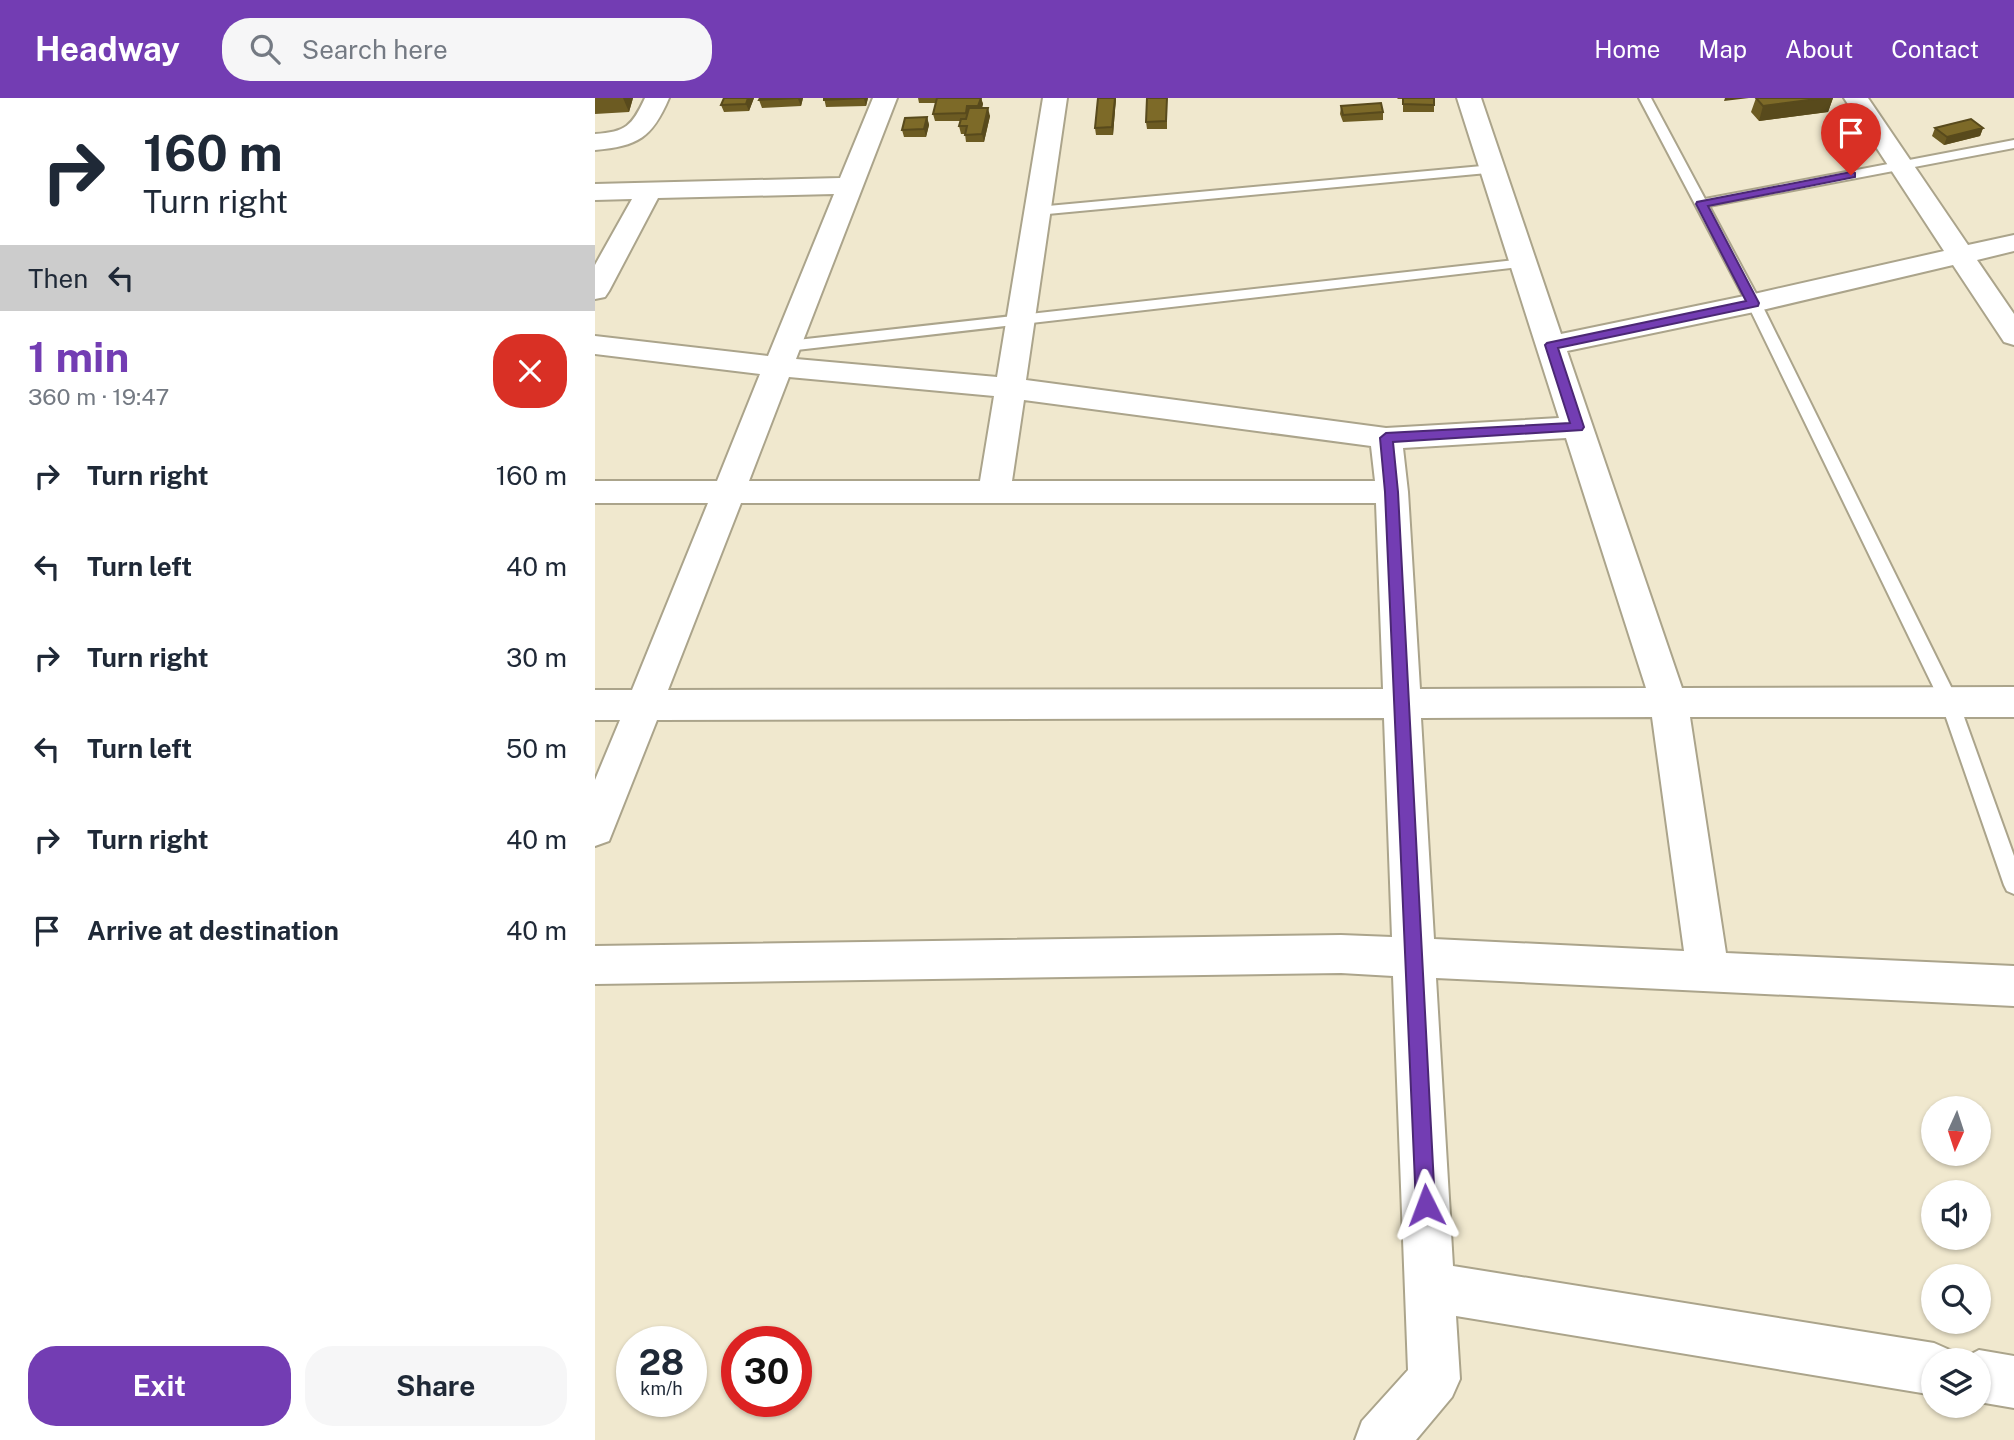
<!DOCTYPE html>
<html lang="en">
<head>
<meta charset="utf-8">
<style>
	:root { --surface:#fff; --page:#f6f6f7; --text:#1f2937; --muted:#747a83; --accent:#733db3 }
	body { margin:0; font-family:"Public Sans",sans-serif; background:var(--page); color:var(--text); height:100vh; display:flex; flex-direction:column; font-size:26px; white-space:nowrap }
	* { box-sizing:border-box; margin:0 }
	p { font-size:23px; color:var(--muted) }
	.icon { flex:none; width:38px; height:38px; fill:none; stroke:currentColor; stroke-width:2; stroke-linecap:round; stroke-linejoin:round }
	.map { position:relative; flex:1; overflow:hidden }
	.side { display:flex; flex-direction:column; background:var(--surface); width:595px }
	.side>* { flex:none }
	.hud { background:#fff; color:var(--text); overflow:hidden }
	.needle { width:46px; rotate:183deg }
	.controls { position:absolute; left:1326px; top:998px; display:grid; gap:14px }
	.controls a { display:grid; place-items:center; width:70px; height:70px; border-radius:50%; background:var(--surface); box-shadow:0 2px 5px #0004; font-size:35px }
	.speed { position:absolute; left:21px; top:1228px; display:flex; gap:14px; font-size:35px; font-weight:700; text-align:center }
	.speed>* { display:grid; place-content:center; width:91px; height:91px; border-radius:50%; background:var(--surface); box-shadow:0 2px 5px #0004; line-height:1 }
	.speed small { font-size:18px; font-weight:400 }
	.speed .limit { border:10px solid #d22; background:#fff; color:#111 }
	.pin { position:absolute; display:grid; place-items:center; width:60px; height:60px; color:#fff; margin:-72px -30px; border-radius:50% 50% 50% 0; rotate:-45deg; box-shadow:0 0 7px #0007 }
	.pin .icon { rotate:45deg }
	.me { position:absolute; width:77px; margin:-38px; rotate:357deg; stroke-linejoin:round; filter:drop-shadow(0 0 5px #0008) }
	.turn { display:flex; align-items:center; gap:24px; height:147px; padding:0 28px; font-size:32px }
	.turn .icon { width:91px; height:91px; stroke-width:2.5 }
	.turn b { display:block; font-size:49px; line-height:60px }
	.then { display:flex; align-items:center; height:66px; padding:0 28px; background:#0003; gap:14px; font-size:26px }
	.round { display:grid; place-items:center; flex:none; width:74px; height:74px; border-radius:28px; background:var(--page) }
	.head { display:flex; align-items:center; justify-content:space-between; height:119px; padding:0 28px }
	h1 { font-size:42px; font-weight:700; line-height:52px; color:var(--accent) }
	.button { display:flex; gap:14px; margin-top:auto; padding:14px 28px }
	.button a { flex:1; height:80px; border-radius:28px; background:var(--accent); color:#fff; font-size:28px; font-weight:700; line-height:80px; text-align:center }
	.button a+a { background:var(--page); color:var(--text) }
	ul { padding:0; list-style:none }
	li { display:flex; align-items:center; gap:21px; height:91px; padding:0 28px }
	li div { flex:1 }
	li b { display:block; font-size:26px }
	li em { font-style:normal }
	header { display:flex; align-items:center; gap:42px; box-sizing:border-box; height:98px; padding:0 35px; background:var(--accent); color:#fff }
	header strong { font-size:33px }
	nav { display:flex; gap:38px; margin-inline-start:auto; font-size:24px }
	.search { width:490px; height:63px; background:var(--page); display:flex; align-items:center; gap:18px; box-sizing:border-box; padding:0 24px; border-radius:28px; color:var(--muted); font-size:26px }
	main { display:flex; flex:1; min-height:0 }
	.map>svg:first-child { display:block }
</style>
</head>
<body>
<header>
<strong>Headway</strong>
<div class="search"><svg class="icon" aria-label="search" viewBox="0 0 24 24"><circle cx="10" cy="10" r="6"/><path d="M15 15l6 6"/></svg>Search here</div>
<nav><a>Home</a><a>Map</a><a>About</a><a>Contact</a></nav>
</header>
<main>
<section class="side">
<div class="hud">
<div class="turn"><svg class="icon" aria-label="right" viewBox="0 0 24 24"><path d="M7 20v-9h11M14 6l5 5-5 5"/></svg><div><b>160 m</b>Turn right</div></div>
<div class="then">Then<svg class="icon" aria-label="left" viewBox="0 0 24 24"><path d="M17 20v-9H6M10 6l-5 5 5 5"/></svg></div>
</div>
<div class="head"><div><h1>1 min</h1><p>360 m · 19:47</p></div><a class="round" style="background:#d93025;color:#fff"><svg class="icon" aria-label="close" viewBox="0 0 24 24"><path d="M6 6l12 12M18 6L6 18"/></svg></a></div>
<ul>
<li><svg class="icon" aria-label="right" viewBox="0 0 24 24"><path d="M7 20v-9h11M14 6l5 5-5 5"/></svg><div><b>Turn right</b></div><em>160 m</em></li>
<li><svg class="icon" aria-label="left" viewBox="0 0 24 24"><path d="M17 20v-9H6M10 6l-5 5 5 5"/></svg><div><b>Turn left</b></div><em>40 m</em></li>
<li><svg class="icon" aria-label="right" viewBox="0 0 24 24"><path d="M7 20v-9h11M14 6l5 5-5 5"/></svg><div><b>Turn right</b></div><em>30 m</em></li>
<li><svg class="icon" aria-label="left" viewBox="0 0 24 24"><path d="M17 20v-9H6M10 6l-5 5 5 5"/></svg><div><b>Turn left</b></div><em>50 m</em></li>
<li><svg class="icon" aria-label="right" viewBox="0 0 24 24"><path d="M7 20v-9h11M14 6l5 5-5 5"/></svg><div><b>Turn right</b></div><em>40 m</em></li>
<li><svg class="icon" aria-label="arrive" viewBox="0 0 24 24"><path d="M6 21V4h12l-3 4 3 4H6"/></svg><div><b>Arrive at destination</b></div><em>40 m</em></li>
</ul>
<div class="button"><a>Exit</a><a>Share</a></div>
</section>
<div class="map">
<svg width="1419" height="1342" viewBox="0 0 1419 1342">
	<rect width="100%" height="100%" fill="#f0e8ce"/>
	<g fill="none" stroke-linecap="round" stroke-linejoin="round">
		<g stroke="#aba48b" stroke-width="4">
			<path id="lane" d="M1044 0H1056L1110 101 1419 42V50L1114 108 1166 205 1364 605 1419 758V796L1412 793 1409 787 1346 605 1152 205Z
				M898 67 904 71 903 74 442 117 435 113 442 109Z
				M929 161 934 162V168L193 253 186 248 193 243Z"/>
		</g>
		<g stroke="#aba48b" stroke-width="4">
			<path id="street" d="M50 0H74C57 40 43 48 0 52V36C31 34 37 28 50 0Z
				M278 0H302L201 261 402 279 448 0H472L431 282 791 330 964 320 862 0H886L966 236 1159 196 1349 153 1249 0H1273L1373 147 1419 137V153L1382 162 1419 216V247L1409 244 1358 167 1159 214 972 253 1087 590 1419 589V619H1095L1131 855 1419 868V908L841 880 858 1168 1339 1245 1357 1253 1361 1262H1339V1297L861 1218 865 1281 857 1299 821 1342H760L767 1323 813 1272 798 878 746 875 0 886V848L746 837 797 839 789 620 62 622 14 743 0 748V682L25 622H0V592H37L113 405H0V383H122L165 276 0 256V238L173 258 239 96 63 100 14 193 10 199 0 201V167L37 101 0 102V86L245 80ZM194 279 399 298 385 383H154ZM429 302 776 348 780 383H417ZM971 340 1051 590 825 591 813 394 808 350ZM146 405H781L788 591 73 592ZM1057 619 1089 853 839 841 826 620Z
				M1384 1252 1419 1258V1310L1384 1304V1262H1365Z"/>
		</g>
		<use href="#lane" fill="#fff" fill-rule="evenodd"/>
		<use href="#street" fill="#fff" fill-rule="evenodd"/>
	</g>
	<path fill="#6c5b22" d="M0 0H38L34 14 0 16Z
		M129 0H159L154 13 129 14 126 7Z
		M165 0H208L206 8 167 10 164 2Z
		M229 0H273L271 8 231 9Z
		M323 0H386L388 6 387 10 395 18 389 44H371L370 36H366L364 28 366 23H340L338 16 341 5H324Z
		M521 0 518 37H501L500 30Z
		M572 0V31H552L551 24Z
		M802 0H839V14H808V1H803Z
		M1161 0H1238L1233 14 1164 23 1156 14Z
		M746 8 788 14V22L748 24 745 16Z
		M332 19 334 27 331 39H309L307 32Z
		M1247 26 1281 31 1279 38 1251 42 1244 34Z
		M1340 30H1388L1385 38 1349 47 1337 38Z"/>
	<path fill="#584a1c" d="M28 0H38L34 14Z
		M153 0H159L154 13 151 6Z
		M203 0H208L206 8 203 1Z
		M269 0H273L271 8 269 1Z
		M386 0 388 6 385 16 383 8Z
		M520 0H521L518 37 517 29Z
		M1130 0H1154L1129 3Z
		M1229 0H1238L1233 14 1164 23 1168 8Z
		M393 10 395 18 389 44 387 36Z
		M332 19 334 27 331 39 329 31Z
		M1388 30 1385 38 1349 47 1352 39Z
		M1281 31 1279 38 1251 42 1254 35Z"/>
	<path fill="#7d6a28" stroke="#584a1c" stroke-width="2" d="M129 0H153L151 6 126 7Z
		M165 0H203L164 2Z
		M229 0H269L229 2Z
		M342 0H386L383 8H372L371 15 338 16Z
		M503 0H520L517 29 500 30Z
		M552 0H572L571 23 551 24Z
		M808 0H839V7L808 6Z
		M1161 0H1229L1168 8Z
		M786 5 788 14 748 17 746 8Z
		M374 10H393L387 36 370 37 372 28H364L366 21H371Z
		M332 19 329 31 307 32 310 20Z
		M1376 21 1388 30 1352 39 1340 30Z
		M1274 23 1281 31 1254 35 1247 26Z"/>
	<path fill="#733db3" stroke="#4b2874" stroke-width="2" d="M1256 74 1260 75V79L1113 108 1164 205 1163 208 963 250 989 329 987 332 798 344 803 394 840 1107 838 1114 831 1117 824 1114 821 1107 790 394 785 340 791 335 975 325 950 247 952 245 1151 203 1101 106 1102 104Z"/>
</svg>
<div class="controls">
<a><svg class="needle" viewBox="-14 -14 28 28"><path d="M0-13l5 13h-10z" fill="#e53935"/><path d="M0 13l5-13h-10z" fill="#747a83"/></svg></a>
<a><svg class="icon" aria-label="sound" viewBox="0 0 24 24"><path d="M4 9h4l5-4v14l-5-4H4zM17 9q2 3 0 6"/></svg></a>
<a><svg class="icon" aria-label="search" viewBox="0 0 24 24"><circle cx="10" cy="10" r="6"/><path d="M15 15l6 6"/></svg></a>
<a><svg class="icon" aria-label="layers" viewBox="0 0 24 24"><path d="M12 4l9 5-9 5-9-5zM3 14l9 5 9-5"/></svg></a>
</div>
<div class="speed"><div>28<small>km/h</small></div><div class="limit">30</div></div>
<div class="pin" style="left:1256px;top:77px;background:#d93025"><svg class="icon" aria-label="arrive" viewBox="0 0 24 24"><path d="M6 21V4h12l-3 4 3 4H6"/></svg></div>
<svg class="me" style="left:831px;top:1107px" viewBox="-20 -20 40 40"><path d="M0-17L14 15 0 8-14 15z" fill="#733db3" stroke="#fff" stroke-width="4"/></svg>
</div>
</main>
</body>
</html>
